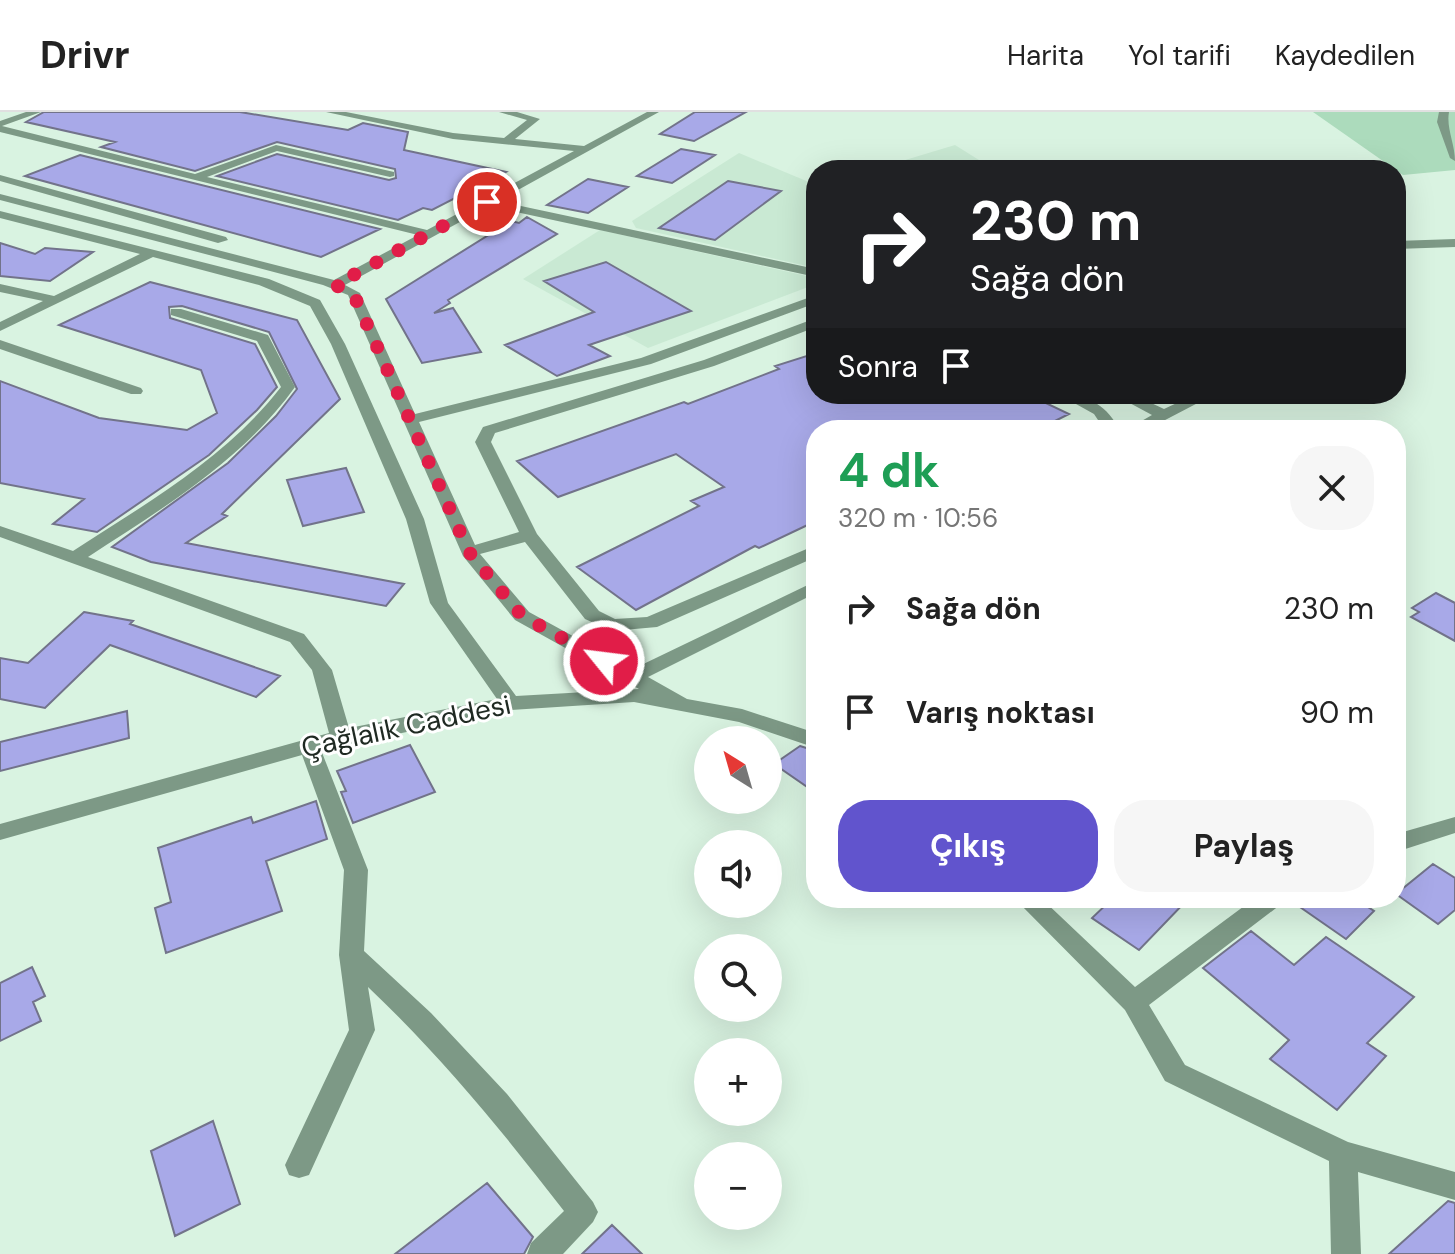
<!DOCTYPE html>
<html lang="tr">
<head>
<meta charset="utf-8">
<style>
	:root { --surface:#fff; --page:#f6f6f6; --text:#222; --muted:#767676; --line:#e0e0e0; --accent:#6154cd }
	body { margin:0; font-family:"DM Sans",sans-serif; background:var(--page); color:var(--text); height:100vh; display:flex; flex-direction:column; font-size:30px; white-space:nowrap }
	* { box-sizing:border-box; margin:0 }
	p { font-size:26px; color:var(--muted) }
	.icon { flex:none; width:44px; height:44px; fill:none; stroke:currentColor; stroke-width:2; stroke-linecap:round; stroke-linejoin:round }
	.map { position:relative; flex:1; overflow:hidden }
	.panel { position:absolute; left:806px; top:308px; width:600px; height:488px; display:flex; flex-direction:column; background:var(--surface); border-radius:32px; box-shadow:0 8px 32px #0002 }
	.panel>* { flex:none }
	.hud { position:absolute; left:806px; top:48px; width:600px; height:244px; border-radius:32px; box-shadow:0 8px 32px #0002; background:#202124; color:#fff; overflow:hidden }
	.needle { width:52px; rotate:323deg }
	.fabs { position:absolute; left:694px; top:614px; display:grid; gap:16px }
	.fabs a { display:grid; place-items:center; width:88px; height:88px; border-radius:50%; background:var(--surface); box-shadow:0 8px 32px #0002; font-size:40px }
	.pin { position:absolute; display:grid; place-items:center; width:68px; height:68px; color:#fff; margin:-34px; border:4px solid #fff; border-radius:50%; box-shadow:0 2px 8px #0007 }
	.me { position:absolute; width:88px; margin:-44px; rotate:299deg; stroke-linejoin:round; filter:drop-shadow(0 0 6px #0008) }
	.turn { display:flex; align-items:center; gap:28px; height:168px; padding:0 32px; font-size:36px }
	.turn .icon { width:104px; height:104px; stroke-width:2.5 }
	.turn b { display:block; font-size:56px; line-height:68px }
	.then { display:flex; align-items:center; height:76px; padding:0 32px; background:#0003; gap:16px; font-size:30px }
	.round { display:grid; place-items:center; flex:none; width:84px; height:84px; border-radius:32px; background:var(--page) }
	.summary { display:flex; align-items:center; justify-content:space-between; height:136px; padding:0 32px }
	h1 { font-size:48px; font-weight:700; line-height:60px; color:#1e9e55 }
	.action { display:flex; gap:16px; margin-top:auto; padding:16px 32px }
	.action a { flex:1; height:92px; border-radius:32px; background:var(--accent); color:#fff; font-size:32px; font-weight:700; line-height:92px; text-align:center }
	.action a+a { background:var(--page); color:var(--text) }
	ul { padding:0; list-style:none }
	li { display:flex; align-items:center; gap:24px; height:104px; padding:0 32px }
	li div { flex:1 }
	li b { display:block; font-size:30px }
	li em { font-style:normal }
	header { display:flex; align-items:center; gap:48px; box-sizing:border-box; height:112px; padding:0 40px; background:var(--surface); border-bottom:2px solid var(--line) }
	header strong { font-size:38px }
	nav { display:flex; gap:44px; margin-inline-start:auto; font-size:28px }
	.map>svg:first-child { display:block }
</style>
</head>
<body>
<header>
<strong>Drivr</strong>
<nav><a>Harita</a><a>Yol tarifi</a><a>Kaydedilen</a></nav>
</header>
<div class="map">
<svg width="1455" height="1142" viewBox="0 0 1455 1142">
	<rect width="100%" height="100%" fill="#d9f3e1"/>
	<path fill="#c9e9d3" d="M955 33 995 58H872Z
		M739 41 816 73V156L636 116 632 109Z
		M600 118 816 166V172L648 236 523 167Z"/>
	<path fill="#acdbbc" d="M1313 0H1455V58L1403 63Z"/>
	<path fill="#a8a9e8" stroke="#72738a" stroke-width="2" d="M44 0H240L348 18 363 11 408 20 404 38 506 60 432 98 423 96 398 108 217 64 277 42 389 68 396 66 395 57 277 30 195 59 101 35 115 30 26 10Z
		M695 0H746L694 29 660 22Z
		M681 37 715 43 672 71 637 64Z
		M80 43 380 117 321 145 25 64Z
		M588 67 628 75 588 101 547 93Z
		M728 69 781 79 715 128 659 116Z
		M527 105 557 122 448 188 450 191 434 201 453 196 481 240 422 251 386 187 511 109 519 111Z
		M0 131 35 142 45 136 93 140 50 169 0 164Z
		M606 150 691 199 589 233 610 244 557 264 505 233 594 200 544 169Z
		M150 170 297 208 340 287 222 402 227 404 186 431 404 472 386 494 151 450 112 435 228 351 276 304 297 277 269 220 182 194 169 195 170 206 255 232 277 275 257 298 209 343 97 420 53 412 84 387 0 371V269L99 306 187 318 217 301 201 258 59 213Z
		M816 241V282H1027L1069 302 1037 318H816V409L759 436 755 434 636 498 577 455 699 394 691 389 724 375 676 342 558 385 517 349 684 290 688 292 779 257 775 254Z
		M346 356 364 400 303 414 287 368Z
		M1436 481 1455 491V529L1411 505 1419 500 1412 496Z
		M84 500 133 509 130 512 280 564 256 585 110 533 45 596 0 587V546L28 551Z
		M127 599 129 626 0 659V630Z
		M410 633 435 680 353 711 341 680 346 679 337 659Z
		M800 634 816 639V681L774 652Z
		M316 689 327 727 266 749 282 799 166 841 155 796 171 790 158 736 251 705 253 711Z
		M1433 752 1455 766V798L1438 812 1396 782Z
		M1113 786H1189L1139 838 1092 806Z
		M1287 786H1354L1374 799 1346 827Z
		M1251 819 1294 853 1326 825 1414 885 1367 931 1386 944 1337 998 1270 947 1289 928 1203 856Z
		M32 855 45 884 33 890 41 909 0 929V871Z
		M213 1009 240 1092 175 1124 151 1039Z
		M487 1071 533 1125 524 1142H395Z
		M1448 1089 1455 1091V1142H1389Z
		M612 1113 642 1142H582Z"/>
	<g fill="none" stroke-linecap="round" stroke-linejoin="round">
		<path fill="#7d9986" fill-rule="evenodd" d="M26 0H41L2 14 195 62 276 33 394 60V64L390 65 277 39 207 65 427 118 574 39 453 27 326 0H346L453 21 504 26 527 8 499 0H517L540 7 515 27 584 34 647 0H659L498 89 816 157V165L489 94 345 173 360 181 415 302 641 246 816 183V191L651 252 419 310 475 433 519 420 475 330 483 315 704 248 816 206V215L714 254 495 321 491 330 537 422 599 499 615 507 647 505 816 433V445L657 515 612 519 585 507 525 430 480 442 529 500 633 557 816 469V481L648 565 687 587 742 597 816 621V636L739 610 634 590 511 598 321 638 368 758 364 839 431 901 507 982 593 1090 598 1100 593 1110 563 1142H527L531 1131 564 1099C503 1020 441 944 368 875L375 918 309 1063 299 1066 289 1063 285 1053 349 918 339 843 344 758 302 643 0 728V712L329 621 312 558 290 530 0 425V414L73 439C147 391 226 346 281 275L257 229 171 203V197H181L268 223 295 275C242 349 163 396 88 445L304 522 332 558 349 616 497 587 430 491 406 407 331 232 310 194 259 173 153 145 0 219V210L43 189 0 180V172L54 184 140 142 0 106V99L269 167 320 188 345 232 424 407 448 491 516 584 639 577 515 508 463 444 348 183 323 173 0 88V82L334 168 418 123 0 20V9Z
			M1439 0H1449C1446 16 1455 32 1455 49L1450 46 1437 10Z
			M0 63 226 125 228 128 218 131 0 69Z
			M1455 127V135L1396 137V129Z
			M0 228 141 276 143 279 141 282H131L0 237Z
			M1058 282C1082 282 1101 289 1115 310L1102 318H1081L1098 308 1094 302Z
			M1113 282H1132L1164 297 1196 282H1215L1146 318H1126L1152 303Z
			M1455 705V721L1396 740V722Z
			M1014 786H1041L1135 875 1255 786H1284L1280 793 1149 893 1185 953 1348 1030 1455 1060V1088L1358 1060 1361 1142H1331L1329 1049 1165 969 1125 898Z"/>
	</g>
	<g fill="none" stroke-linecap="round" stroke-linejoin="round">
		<path stroke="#e11d48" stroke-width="14" stroke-dasharray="0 25.2" d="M487 90 335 173 353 181 469 440 522 504 604 549"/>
	</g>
	<g text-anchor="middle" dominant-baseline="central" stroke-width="6" stroke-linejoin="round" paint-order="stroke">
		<g font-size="28" fill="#1f2922" stroke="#fff">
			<text transform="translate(406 614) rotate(-12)">Çağlalık Caddesi</text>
		</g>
	</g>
</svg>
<div class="fabs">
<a><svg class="needle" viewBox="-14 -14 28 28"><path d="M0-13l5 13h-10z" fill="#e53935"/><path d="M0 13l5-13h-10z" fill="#767676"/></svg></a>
<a><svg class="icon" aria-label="sound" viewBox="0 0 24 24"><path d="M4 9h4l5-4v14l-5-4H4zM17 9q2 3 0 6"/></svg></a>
<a><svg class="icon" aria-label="search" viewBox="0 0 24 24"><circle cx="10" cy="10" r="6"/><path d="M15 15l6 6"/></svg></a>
<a>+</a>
<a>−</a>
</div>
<div class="pin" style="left:487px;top:90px;background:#d93025"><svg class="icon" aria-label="arrive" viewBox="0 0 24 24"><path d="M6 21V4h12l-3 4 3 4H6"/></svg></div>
<svg class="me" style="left:604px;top:549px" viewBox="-20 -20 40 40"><circle r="17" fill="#e11d48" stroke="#fff" stroke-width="3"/><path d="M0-11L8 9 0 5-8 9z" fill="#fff"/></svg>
<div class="hud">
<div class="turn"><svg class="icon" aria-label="right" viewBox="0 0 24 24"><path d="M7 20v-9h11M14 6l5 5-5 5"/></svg><div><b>230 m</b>Sağa dön</div></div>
<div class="then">Sonra<svg class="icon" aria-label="arrive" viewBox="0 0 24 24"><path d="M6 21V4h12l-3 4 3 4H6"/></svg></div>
</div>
<section class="panel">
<div class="summary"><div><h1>4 dk</h1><p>320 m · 10:56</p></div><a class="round"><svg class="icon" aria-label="close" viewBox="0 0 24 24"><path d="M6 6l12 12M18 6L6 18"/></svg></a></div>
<ul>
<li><svg class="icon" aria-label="right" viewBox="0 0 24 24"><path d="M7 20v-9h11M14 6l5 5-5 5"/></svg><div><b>Sağa dön</b></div><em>230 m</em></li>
<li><svg class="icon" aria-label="arrive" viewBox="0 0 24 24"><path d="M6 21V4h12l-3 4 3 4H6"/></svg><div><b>Varış noktası</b></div><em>90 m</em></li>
</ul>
<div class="action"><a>Çıkış</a><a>Paylaş</a></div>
</section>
</div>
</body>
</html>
